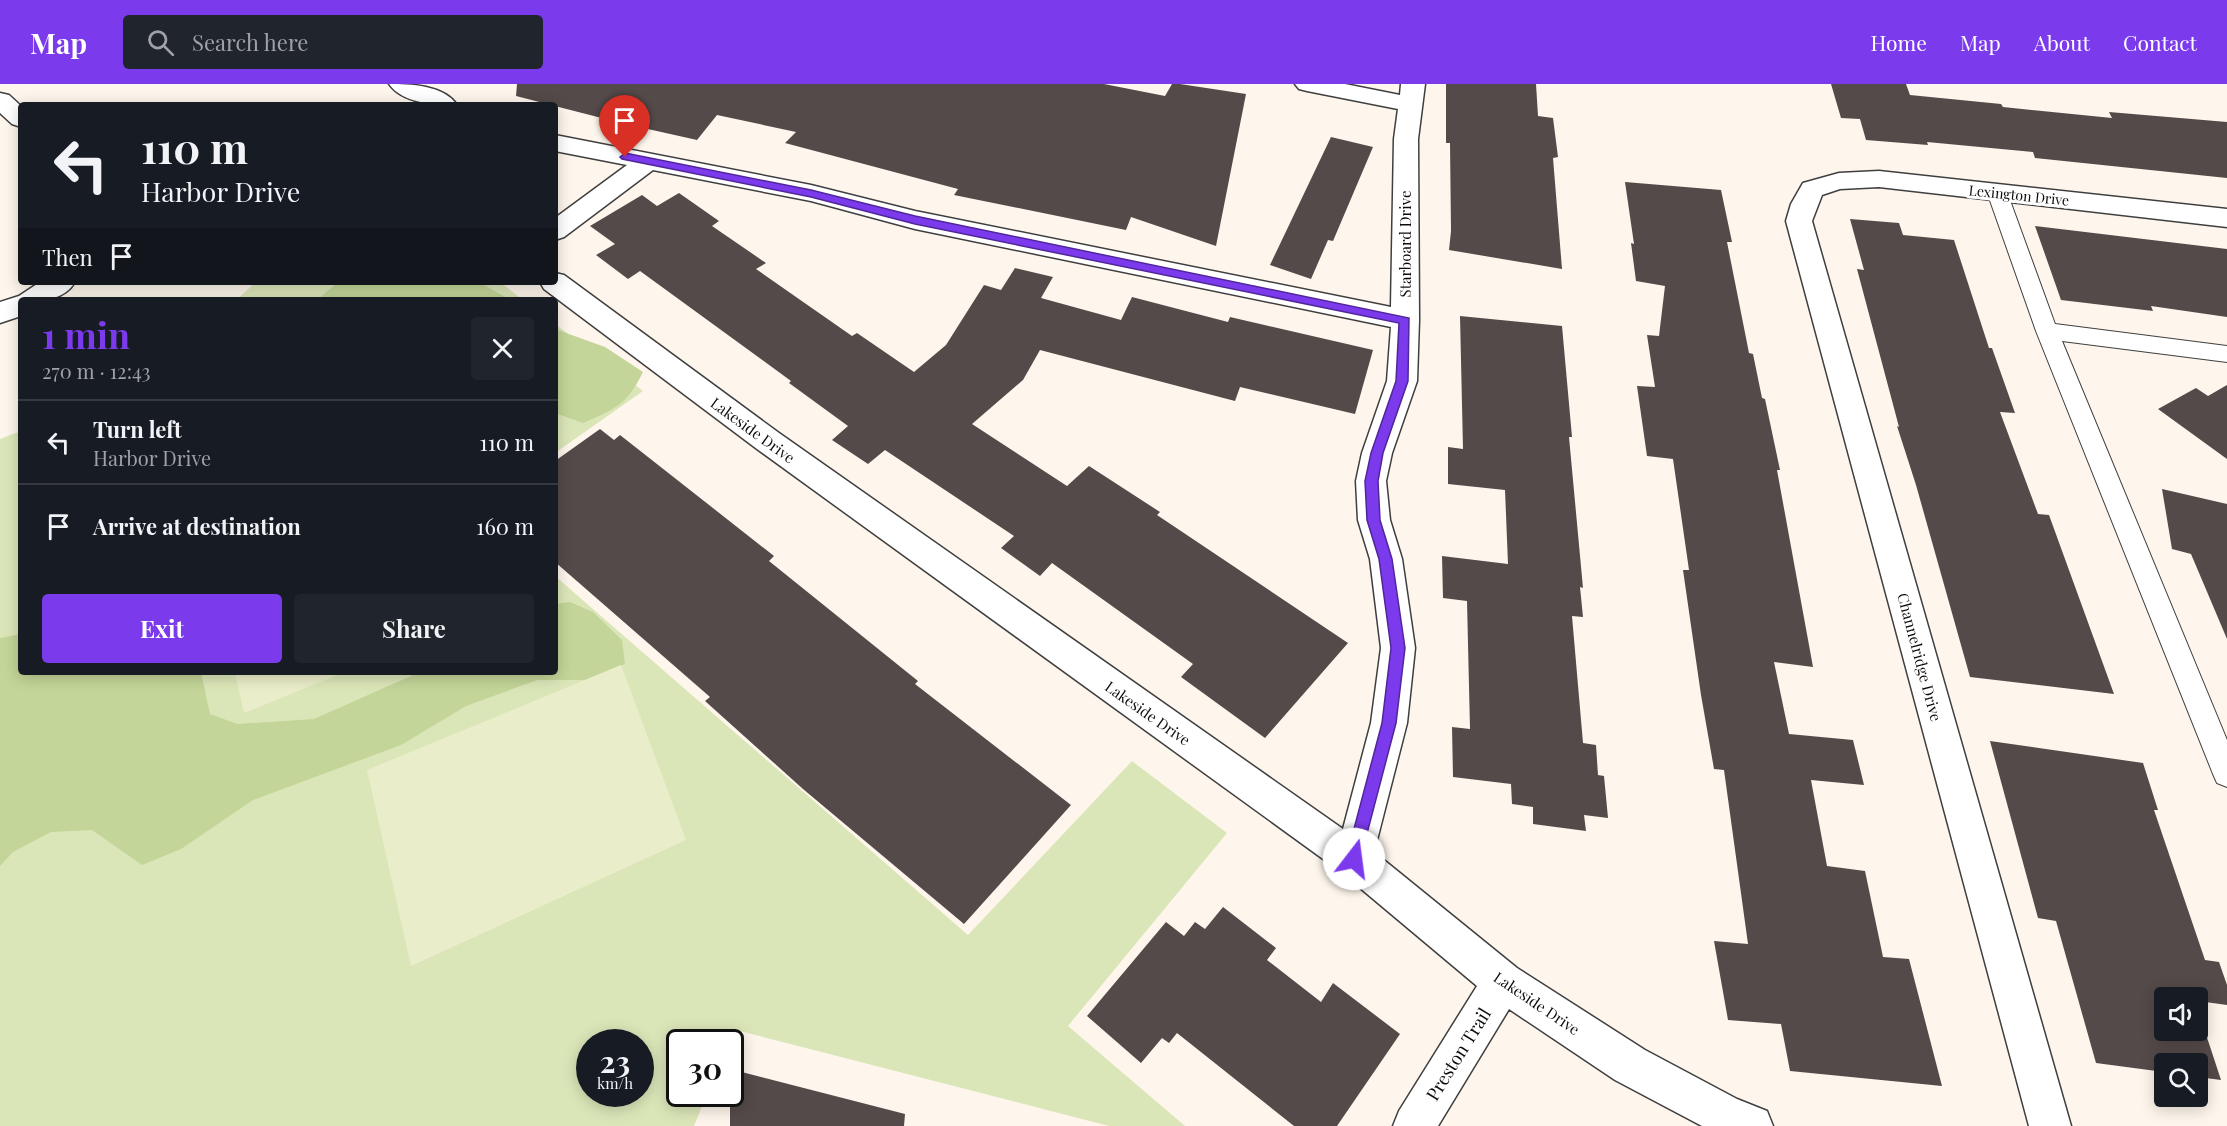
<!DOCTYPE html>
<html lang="en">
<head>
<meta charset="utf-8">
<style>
	:root { --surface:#171b24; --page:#20242c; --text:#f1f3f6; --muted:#9ea1a6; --line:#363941; --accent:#7c3aed }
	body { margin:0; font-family:"Playfair Display",serif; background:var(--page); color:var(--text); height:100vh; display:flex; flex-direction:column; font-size:22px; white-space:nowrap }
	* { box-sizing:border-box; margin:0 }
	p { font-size:20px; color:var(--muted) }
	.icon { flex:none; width:33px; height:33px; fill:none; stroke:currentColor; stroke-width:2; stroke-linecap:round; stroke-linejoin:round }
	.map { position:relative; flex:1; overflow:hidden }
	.side { position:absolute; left:18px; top:213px; width:540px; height:378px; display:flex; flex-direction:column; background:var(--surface); border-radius:6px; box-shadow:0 3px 15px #0003 }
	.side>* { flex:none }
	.banner { position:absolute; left:18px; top:18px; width:540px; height:183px; border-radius:6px; box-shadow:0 3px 15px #0003; background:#171b24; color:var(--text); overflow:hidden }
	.controls { position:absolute; left:2154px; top:903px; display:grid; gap:12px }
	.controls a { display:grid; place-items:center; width:54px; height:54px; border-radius:6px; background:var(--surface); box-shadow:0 3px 15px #0003; font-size:30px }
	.speed { position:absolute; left:576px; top:945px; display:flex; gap:12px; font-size:30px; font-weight:700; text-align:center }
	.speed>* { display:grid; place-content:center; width:78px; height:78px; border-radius:50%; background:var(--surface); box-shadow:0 3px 15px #0003; line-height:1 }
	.speed small { font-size:15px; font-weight:400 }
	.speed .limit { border:3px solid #111; border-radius:9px; background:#fff; color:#111 }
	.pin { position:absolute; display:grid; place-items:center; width:51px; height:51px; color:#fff; margin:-62px -26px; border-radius:50% 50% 50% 0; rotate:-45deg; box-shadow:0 0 6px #0007 }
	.pin .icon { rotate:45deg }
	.me { position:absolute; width:66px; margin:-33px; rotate:15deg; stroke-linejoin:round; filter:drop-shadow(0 0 4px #0008) }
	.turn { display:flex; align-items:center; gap:21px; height:126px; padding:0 24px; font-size:27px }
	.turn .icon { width:78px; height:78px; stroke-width:2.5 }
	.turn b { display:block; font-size:42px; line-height:51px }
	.then { display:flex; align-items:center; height:57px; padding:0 24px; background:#0003; gap:12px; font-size:22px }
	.round { display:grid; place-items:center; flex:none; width:63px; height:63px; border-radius:6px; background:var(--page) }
	.headline { display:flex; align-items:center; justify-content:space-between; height:102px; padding:0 24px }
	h1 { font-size:36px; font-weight:700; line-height:45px; color:var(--accent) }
	.button { display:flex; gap:12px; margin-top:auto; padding:12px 24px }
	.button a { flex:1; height:69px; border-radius:6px; background:var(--accent); color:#fff; font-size:24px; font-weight:700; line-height:69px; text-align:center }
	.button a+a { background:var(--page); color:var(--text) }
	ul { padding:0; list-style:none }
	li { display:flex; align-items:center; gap:18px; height:84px; padding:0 24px; border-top:2px solid var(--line) }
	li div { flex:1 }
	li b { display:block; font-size:22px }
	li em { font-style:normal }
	header { display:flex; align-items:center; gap:36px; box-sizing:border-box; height:84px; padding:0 30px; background:var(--accent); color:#fff }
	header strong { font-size:28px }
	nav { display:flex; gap:33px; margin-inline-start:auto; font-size:21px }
	.search { width:420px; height:54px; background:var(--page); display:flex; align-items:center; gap:15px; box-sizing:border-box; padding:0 21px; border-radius:6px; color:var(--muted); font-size:22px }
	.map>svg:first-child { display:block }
</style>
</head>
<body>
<header>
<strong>Map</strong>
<div class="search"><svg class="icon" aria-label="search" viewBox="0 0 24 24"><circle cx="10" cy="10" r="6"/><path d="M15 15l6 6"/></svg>Search here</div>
<nav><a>Home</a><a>Map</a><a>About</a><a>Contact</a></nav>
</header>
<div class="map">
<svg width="2227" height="1042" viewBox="0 0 2227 1042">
	<rect width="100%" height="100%" fill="#fef6ec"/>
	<path fill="#dbe6b8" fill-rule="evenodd" d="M256 198H500L523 216H236Z
		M555 240 643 307 555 369Z
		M21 347V588H555V492L968 851 1132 677 1227 749 1068 942 1185 1042H1109L732 945 726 958H680V1010H707L694 1042H0V355ZM590 958H640V1010H590Z"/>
	<path fill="#c3d598" d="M338 198H479L511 216H317Z
		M555 245 605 263 643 288C627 321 615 325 583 339L555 329Z
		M570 518 593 528 622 556 625 580 587 596H537L466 622 401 661 253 716 181 765 142 781 92 746 51 748 13 768 0 782V554L21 550V588H201L210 630 237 640 314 635 420 588H555V520Z"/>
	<path fill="#eaedc9" d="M621 581 686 756 411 882 367 686Z
		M235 588H345L244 629Z"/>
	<path fill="#544a49" d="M517 0H1104L1165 12 1172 0H1180L1246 10 1216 162 1131 133 1126 146 954 111 958 105 785 59 796 48 717 31 697 56 621 39 516 12Z
		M1446 0H1536L1538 32 1553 34 1558 73 1553 74 1562 185 1449 166 1451 147 1450 59H1446Z
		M1831 0H1906L1910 11 2001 20 2003 23 2112 34 2109 28 2227 38V94L2035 74 2033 68 1927 58 1928 61 1866 56 1860 35 1841 34Z
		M1331 53 1373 63 1333 157 1328 156 1311 195 1270 181Z
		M1625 98 1721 106 1732 158H1727L1749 269 1753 270 1762 314 1765 315 1780 386H1777L1813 583 1774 578 1789 650 1853 656 1864 701 1811 696 1827 782 1865 787 1883 873 1909 875 1942 1002 1790 987 1781 940 1728 936 1714 857 1748 860 1724 686 1714 685 1701 611 1683 486H1689L1673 375 1647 372 1637 302 1655 303 1647 251 1659 252 1665 202 1636 197 1631 159 1634 160Z
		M679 109 719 137 712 142 766 179 756 185 852 252 857 249 914 288 946 261 984 201 1001 206 1015 184 1053 193 1041 214 1121 236 1132 213 1228 238 1230 233 1373 266 1355 330 1240 303 1235 317 1040 266 1023 296 972 340 1067 402 1089 382 1160 428 1157 431 1348 559 1265 654 1181 593 1193 580 1052 479 1040 492 1001 464 1014 452 885 366 868 380 832 356 848 342 789 299 791 297 640 187 628 195 596 171 615 160 590 142 642 111 657 122Z
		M1850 135 1899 139 1903 151 1954 156 1989 264H1992L2015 329 2000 328 2038 430 2049 431 2114 610 1970 593 1916 401 1897 342 1899 343 1857 185 1864 186Z
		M2035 142 2227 165V233L2151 222 2153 227 2061 216Z
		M1460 232 1562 242 1572 353H1569L1583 504 1580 503 1583 533 1572 532 1583 659 1596 661 1598 691 1604 692 1608 734 1584 731 1586 747 1533 740V723L1512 720 1511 700 1453 693 1452 643 1470 645 1467 517 1443 514 1442 472 1508 480 1505 406 1448 400V363L1463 365Z
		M2227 301V375L2158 325 2196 304 2208 312Z
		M600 345 614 356 620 351 774 472 769 477 918 597 915 600 1071 721 964 840 803 705 705 617 710 613 555 478V377Z
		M2162 405 2227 420V555L2191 470 2172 465Z
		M1990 657 2143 679 2158 726H2154L2205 876 2219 878 2227 901V921L2198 917V914H2164V946H2198V926L2221 996 2198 993V980H2164V988L2096 979 2056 837 2038 834Z
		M1223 823 1276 864 1267 876 1321 918 1333 899 1400 950 1337 1042H1294L1177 949 1169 959 1162 954 1141 979 1087 932 1166 838 1184 852 1195 838 1205 845Z
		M730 985 905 1030 904 1042H730Z"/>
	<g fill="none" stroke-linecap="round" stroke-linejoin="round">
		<g stroke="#3f3f3f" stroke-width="2">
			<path id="service" d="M1997 101 2004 103 2007 108 2055 240 2227 262V278L2062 257 2227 656V703L2217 699 2213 690 2036 247 1987 108 1990 103Z"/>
		</g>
		<g stroke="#3f3f3f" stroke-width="3">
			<path id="minor" d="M389 0C410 0 444 1 457 21 436 21 403 20 389 0Z
				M1295 0H1345L1400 11 1401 0H1425L1418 55 1419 236 1417 297 1392 369 1386 397 1390 436 1402 475 1415 564 1407 639 1374 768 1517 884 1645 966 1737 1015 1767 1027 1773 1042H1702L1615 996 1509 925 1438 1042H1393L1399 1027 1477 902 1341 788 757 365 544 205 540 198H555V189L564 191 779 349 1343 745 1371 639 1381 564 1370 475 1358 436 1356 397 1362 369 1387 297 1391 243 915 145 811 117 653 86 564 153 555 156V134L627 81 555 67V51L811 101 915 127 1391 223 1394 55 1398 25 1307 7 1299 5Z
				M0 9 9 11 21 22V43L12 40 0 29Z
				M1879 87 2227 125V143L1879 103 1840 105 1822 111 1812 137 2071 1042H2029L1786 137 1791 120 1803 99 1839 89Z
				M40 198H75C63 218 41 216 21 216V232L0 239V218L19 212Z"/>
		</g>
		<use href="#service" fill="#fff" fill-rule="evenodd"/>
		<use href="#minor" fill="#fff" fill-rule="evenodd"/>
	</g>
	<path fill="#7c3aed" stroke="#51269a" stroke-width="1.5" d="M625 69 811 106 915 132 1409 234 1408 297 1383 369 1378 397 1380 436 1392 475 1405 564 1396 639 1359 780 1354 782 1348 780 1346 775 1382 639 1391 564 1379 475 1367 436 1365 397 1371 369 1396 297 1399 239 915 140 811 113 622 75 620 73Z"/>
	<g text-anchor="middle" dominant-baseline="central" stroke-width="6" stroke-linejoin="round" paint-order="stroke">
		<g font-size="14" fill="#0c0c0c" stroke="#fff">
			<text transform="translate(2019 111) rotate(6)">Lexington Drive</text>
		</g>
		<g font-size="15" fill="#0c0c0c" stroke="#fff">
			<text transform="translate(1405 160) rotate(-90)">Starboard Drive</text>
			<text transform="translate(753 346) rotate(36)">Lakeside Drive</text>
			<text transform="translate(1920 573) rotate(75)">Channelridge Drive</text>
			<text transform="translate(1148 629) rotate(35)">Lakeside Drive</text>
			<text transform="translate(1537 919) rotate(34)">Lakeside Drive</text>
		</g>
		<g font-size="18" fill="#0c0c0c" stroke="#fff">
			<text transform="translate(1458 970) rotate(-58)">Preston Trail</text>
		</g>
	</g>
</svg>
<div class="controls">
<a><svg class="icon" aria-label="sound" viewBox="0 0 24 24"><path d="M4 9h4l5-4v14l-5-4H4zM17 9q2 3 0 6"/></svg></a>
<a><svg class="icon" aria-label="search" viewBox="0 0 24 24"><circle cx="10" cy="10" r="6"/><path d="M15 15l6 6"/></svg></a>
</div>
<div class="speed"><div>23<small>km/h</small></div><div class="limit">30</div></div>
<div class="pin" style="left:625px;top:73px;background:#d93025"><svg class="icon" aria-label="arrive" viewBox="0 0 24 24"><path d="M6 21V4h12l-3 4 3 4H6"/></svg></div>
<svg class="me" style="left:1354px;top:775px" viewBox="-20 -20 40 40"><circle r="19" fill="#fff"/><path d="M0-13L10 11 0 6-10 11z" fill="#7c3aed"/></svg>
<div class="banner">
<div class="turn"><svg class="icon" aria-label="left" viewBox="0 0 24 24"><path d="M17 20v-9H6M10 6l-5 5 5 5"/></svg><div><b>110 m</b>Harbor Drive</div></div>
<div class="then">Then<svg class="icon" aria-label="arrive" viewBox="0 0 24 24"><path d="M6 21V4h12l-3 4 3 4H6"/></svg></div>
</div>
<section class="side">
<div class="headline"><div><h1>1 min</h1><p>270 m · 12:43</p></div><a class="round"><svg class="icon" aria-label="close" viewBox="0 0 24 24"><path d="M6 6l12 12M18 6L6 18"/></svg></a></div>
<ul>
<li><svg class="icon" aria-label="left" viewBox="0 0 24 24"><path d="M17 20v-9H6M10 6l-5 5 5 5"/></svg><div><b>Turn left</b><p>Harbor Drive</p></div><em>110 m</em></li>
<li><svg class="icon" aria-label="arrive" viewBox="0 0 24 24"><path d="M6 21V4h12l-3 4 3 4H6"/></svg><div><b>Arrive at destination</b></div><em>160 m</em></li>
</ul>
<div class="button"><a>Exit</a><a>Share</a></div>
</section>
</div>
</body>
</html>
